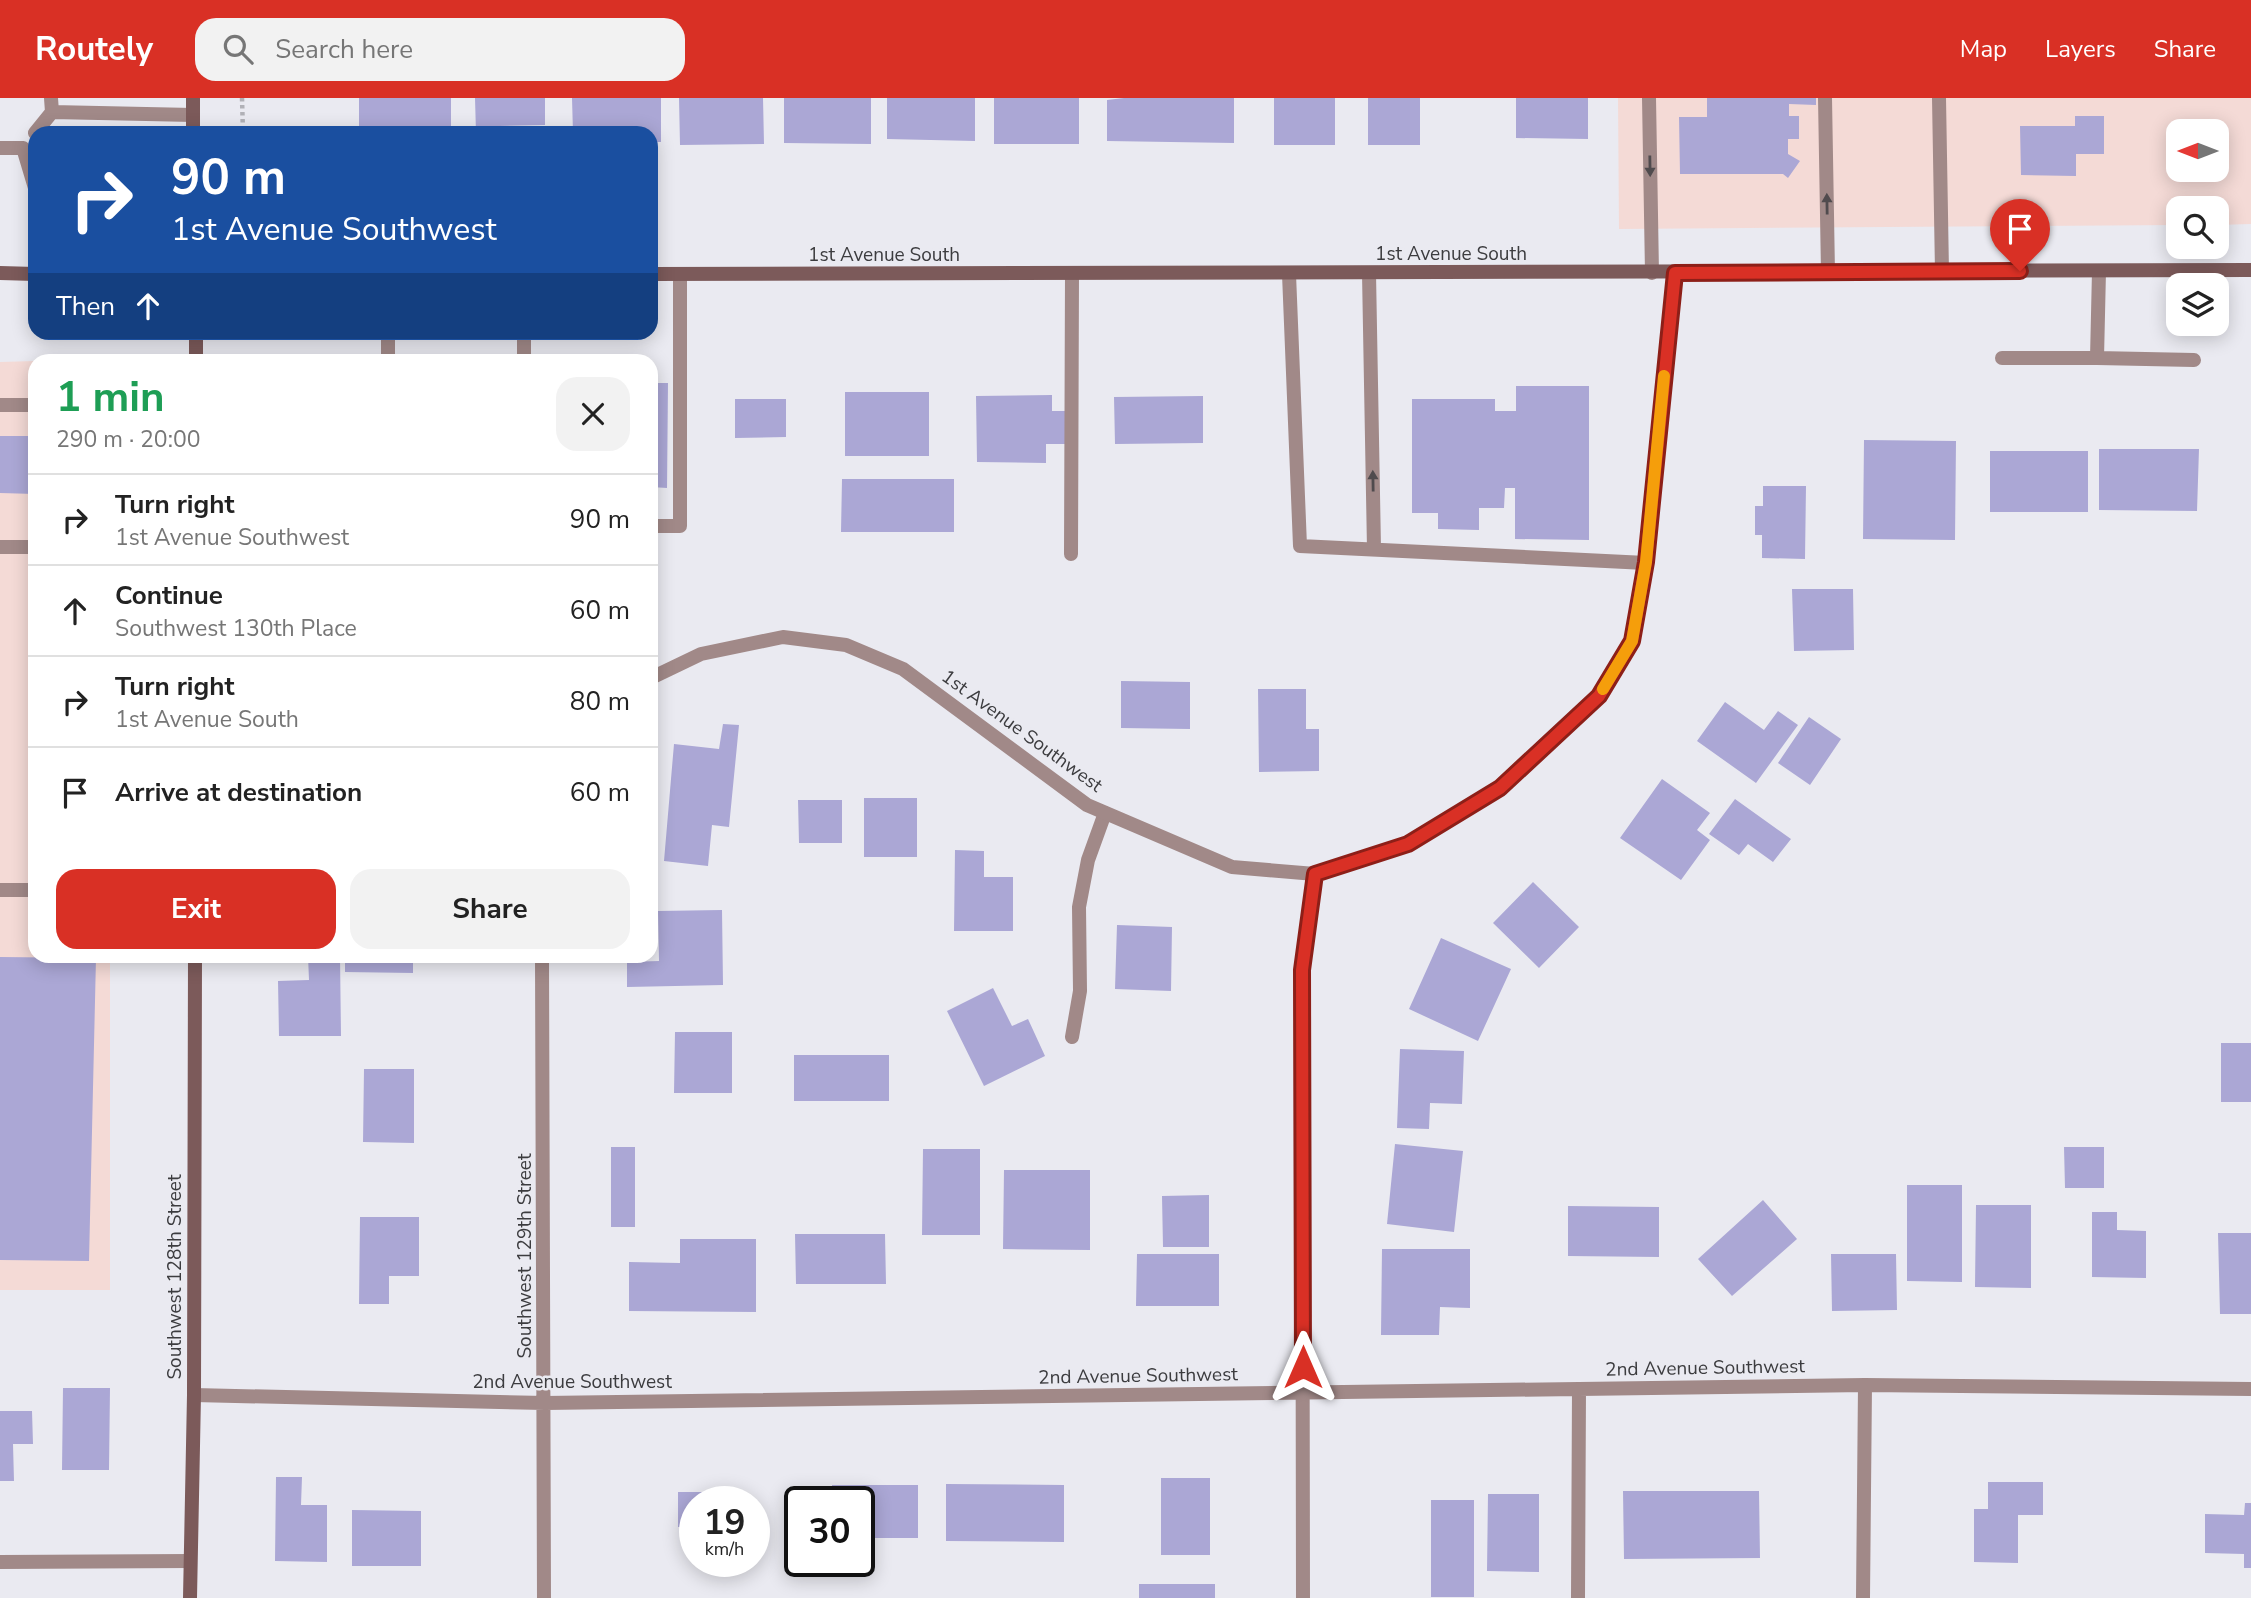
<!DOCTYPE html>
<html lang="en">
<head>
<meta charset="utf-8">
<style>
	:root { --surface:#fff; --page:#f2f2f2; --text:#222; --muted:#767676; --line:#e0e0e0; --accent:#d93025 }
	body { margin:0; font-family:"Nunito Sans",sans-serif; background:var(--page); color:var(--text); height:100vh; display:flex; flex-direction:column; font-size:26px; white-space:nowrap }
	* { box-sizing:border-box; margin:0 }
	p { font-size:23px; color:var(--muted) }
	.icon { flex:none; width:38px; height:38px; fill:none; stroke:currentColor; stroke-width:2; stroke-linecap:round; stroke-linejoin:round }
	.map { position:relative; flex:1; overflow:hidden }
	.drawer { position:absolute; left:28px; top:256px; width:630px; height:609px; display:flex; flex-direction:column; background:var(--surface); border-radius:21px; box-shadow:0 4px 18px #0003 }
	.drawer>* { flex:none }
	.banner { position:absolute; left:28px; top:28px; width:630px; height:214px; border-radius:21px; box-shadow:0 4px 18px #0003; background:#1a4fa0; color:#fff; overflow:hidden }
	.needle { width:46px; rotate:270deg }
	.fabs { position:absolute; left:2166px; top:21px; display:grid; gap:14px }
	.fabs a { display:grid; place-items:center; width:63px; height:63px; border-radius:14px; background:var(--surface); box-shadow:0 4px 18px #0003; font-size:35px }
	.speed { position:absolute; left:679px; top:1388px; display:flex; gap:14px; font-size:35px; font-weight:700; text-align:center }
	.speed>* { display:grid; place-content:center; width:91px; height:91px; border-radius:50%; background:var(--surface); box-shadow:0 4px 18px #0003; line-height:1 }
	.speed small { font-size:18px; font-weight:400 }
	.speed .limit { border:4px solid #111; border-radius:10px; background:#fff; color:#111 }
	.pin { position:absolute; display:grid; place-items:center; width:60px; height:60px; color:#fff; margin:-72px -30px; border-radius:50% 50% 50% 0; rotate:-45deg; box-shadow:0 0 7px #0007 }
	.pin .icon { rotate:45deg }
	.me { position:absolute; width:77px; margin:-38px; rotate:0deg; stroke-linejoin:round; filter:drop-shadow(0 0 5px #0008) }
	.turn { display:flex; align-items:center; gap:24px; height:147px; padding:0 28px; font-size:32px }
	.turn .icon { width:91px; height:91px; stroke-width:2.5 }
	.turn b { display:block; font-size:49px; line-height:60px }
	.then { display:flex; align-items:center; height:66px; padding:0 28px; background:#0003; gap:14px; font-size:26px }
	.round { display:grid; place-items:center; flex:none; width:74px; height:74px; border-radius:21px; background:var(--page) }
	.overview { display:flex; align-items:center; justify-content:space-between; height:119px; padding:0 28px }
	h1 { font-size:42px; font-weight:700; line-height:52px; color:#1e9e55 }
	.primary-button { display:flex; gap:14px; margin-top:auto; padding:14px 28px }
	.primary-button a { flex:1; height:80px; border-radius:21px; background:var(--accent); color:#fff; font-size:28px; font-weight:700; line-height:80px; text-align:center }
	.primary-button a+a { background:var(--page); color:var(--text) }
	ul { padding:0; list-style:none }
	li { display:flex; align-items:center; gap:21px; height:91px; padding:0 28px; border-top:2px solid var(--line) }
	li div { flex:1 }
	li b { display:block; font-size:26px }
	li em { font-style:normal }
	header { display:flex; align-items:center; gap:42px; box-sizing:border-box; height:98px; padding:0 35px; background:var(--accent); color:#fff }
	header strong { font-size:33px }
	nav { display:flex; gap:38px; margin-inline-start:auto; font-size:24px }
	.search { width:490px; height:63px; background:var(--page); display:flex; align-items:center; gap:18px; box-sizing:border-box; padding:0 24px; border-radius:21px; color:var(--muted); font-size:26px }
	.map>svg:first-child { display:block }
</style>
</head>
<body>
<header>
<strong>Routely</strong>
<div class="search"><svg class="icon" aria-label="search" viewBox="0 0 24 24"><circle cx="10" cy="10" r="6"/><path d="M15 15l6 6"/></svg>Search here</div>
<nav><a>Map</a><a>Layers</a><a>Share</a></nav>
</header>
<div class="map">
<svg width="2251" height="1500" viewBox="0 0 2251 1500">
	<rect width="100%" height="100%" fill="#eaeaf1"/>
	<path fill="#f4dad6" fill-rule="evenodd" d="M1618 0H2251V126L2217 127V110H2179V127L1619 131ZM2179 33H2217V72H2179Z
		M35 263V858H110V1192H0V264Z"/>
	<path fill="#aba7d5" d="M359 0H451V35H359Z
		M475 0H545V27L499 28V35H476Z
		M572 0H661V44H651V35H573Z
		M679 0H763L764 46 680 47Z
		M784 0H871V46L784 45Z
		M887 0H975V43L887 41Z
		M994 0H1079V46H994Z
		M1124 0H1234V45L1107 43V2Z
		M1274 0H1335V47H1274Z
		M1368 0H1420V47H1368Z
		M1516 0H1588V41L1516 40Z
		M1707 0H1816V7L1789 6V18H1799V41H1788V56L1800 63 1788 80 1783 76H1680L1679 19H1707Z
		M2075 18H2104V56H2076V78L2021 77 2020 28H2075Z
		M651 285H668L667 390 651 389Z
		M1516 288H1589V442L1515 441V390H1505L1504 410H1479V432L1438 431V415H1412V301H1495V313H1516Z
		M845 294H929V358H845Z
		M1052 297V313H1069V346H1046V365L977 364 976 298Z
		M1203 298V345L1115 346 1114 299Z
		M735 301H786V339L735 340Z
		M0 338H35V396L0 395Z
		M1864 342 1956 343 1955 442 1863 441Z
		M2099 351H2199L2197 413 2099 412Z
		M1990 353H2088V414H1990Z
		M842 381H954V434H841Z
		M1763 388H1806L1805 461 1762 460V437H1755V408H1763Z
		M1792 491H1853L1854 552 1794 553Z
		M1121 583 1190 584V631L1121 630Z
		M1258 591H1306V631H1319V673L1259 674Z
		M1725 604 1764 632 1778 613 1798 627 1756 685 1697 643Z
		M1809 619 1841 641 1810 687 1778 665Z
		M723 626 739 627 729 729 712 727 708 768 664 763 674 646 719 651Z
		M1662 681 1710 715 1697 732 1710 742 1681 782 1620 740Z
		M864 700H917V759H864Z
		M1735 701 1791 741 1773 764 1748 746 1739 757 1709 736Z
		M798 702H842V745H799Z
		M955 752 984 753V779H1013V833H954Z
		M1533 784 1579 829 1539 870 1493 825Z
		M722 812 723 887 627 889V864L659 863 658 813Z
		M1117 827 1172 829 1171 893 1115 891Z
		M1441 840 1511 871 1478 943 1409 911Z
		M308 858H340L341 938H279L278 883 309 882Z
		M345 858H413V875L345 874Z
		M0 859 96 860 89 1163 0 1162Z
		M993 890 1012 928 1028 921 1045 958 984 988 947 913Z
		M675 934H732V995H674Z
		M2221 945H2251V1004H2221Z
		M1400 951 1464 953 1462 1006 1430 1005 1429 1031 1397 1030Z
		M794 957H889V1003H794Z
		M364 971H414V1045L363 1044Z
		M1395 1046 1463 1053 1454 1134 1387 1126Z
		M611 1049H635V1129H611Z
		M2064 1049H2104V1090H2065Z
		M923 1051H980V1137H922Z
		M1004 1072H1090V1152L1003 1151Z
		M1907 1087H1962V1184L1907 1183Z
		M1209 1097V1149H1163L1162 1098Z
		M1763 1102 1797 1141 1732 1198 1698 1161Z
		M1976 1107H2031V1190L1975 1189Z
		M1568 1108 1659 1109V1159L1568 1158Z
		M2092 1114H2117V1132L2146 1133V1180L2092 1179Z
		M360 1119H419V1178H389V1206H359Z
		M2218 1135H2251V1216H2220Z
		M795 1136H885L886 1186H796Z
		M680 1141H756V1214L629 1213V1164L680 1165Z
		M1382 1151H1470V1210L1440 1209 1439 1237H1381Z
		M1137 1156H1219V1208H1136Z
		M1831 1156H1896L1897 1212 1832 1213Z
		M63 1290H110L109 1372H62Z
		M0 1313H32L33 1346H13L14 1383H0Z
		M276 1379H302L301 1407H327V1464L275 1463Z
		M1161 1380H1210V1457H1161Z
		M1988 1384H2043V1417H2018V1465L1974 1464V1411H1988Z
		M946 1386 1064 1387V1444L946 1443Z
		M832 1387H918V1440H869L868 1464H859V1404H832Z
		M1623 1393H1759L1760 1460 1624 1461Z
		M678 1394H740V1404H695V1452H688V1429H678Z
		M1488 1396H1539V1474L1487 1473Z
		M1431 1402H1474V1499H1431Z
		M2245 1405H2251V1470H2244V1456L2205 1455V1416L2244 1417Z
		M352 1412 421 1413V1468H352Z
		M754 1414H765V1452H754Z
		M1139 1486H1215V1500H1139Z"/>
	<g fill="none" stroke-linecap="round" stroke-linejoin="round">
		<path stroke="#b1b1b7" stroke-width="4.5" stroke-dasharray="3.5 3.5" stroke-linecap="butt" d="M242 0 243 35"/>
		<path stroke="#a18988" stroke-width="14" d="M1649 0 1652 175
			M1825 0 1828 175
			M1939 0 1942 174
			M52 14 193 17
			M35 35 52 14 51 0
			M0 50H23
			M23 50 35 90
			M2099 173 2097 260 2194 262
			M1369 175 1374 451
			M1289 176 1300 448 1646 465
			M388 234V262
			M2002 260H2097
			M524 262V234
			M0 307H35
			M651 428H680V176
			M0 449H35
			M1071 456 1072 176
			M0 792H35
			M1072 939 1080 893 1079 809 1088 762 1105 715"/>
		<path stroke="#a18988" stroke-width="14" d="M651 580 701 556 783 539 846 547 903 571 1087 707 1232 769 1315 776 1408 746 1500 690 1599 598 1632 543 1646 465 1675 175
			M542 858 544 1500
			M194 1297 545 1305 1865 1287 2251 1291
			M0 1464 190 1463
			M1303 1500 1302 872 1315 776
			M1578 1500 1579 1291
			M1863 1500 1865 1287"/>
		<path stroke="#7c5a5a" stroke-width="14" d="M193 0V35
			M0 175 35 176
			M651 176 2251 172
			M196 234V262
			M190 1500 194 1297 195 858"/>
	</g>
	<defs><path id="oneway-solid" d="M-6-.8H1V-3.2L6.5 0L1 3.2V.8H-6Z" transform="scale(1.75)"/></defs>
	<g fill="#504b4e">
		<use href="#oneway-solid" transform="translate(1650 68) rotate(89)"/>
		<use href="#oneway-solid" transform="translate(1827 106) rotate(-91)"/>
		<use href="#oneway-solid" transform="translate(1373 383) rotate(-91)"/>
	</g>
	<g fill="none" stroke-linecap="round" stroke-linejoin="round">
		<g stroke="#8d1f18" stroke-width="18">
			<path id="route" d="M1303 1269 1302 872 1315 776 1408 746 1500 690 1599 598 1632 543 1646 464 1675 175 2020 173"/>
		</g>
		<use href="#route" stroke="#d93025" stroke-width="12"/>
		<path stroke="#f59e0b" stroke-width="12" d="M1603 591 1632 543 1646 464 1664 278"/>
	</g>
	<g text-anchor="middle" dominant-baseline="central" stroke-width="5" stroke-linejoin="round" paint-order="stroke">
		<g font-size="19" fill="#3c3c3f" stroke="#eaeaf1">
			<text x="1451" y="156">1st Avenue South</text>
			<text x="884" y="157">1st Avenue South</text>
			<text transform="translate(1022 633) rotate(36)">1st Avenue Southwest</text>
			<text transform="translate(525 1158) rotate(-90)">Southwest 129th Street</text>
			<text transform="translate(175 1179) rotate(-90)">Southwest 128th Street</text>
			<text transform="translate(1705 1270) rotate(-1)">2nd Avenue Southwest</text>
			<text transform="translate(1138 1278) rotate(-1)">2nd Avenue Southwest</text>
			<text x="572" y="1284">2nd Avenue Southwest</text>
		</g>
	</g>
</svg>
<div class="fabs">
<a><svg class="needle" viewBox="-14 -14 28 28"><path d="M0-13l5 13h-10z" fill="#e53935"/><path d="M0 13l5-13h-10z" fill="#767676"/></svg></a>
<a><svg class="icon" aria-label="search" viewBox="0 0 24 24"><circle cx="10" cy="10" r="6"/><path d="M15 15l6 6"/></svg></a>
<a><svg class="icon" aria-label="layers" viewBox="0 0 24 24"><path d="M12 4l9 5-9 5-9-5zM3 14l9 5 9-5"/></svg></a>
</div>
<div class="speed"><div>19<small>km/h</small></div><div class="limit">30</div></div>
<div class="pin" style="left:2020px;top:173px;background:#d93025"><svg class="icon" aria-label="arrive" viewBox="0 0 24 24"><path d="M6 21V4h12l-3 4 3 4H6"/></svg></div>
<svg class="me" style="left:1303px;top:1269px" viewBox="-20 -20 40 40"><path d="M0-17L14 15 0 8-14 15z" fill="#d93025" stroke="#fff" stroke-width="4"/></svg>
<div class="banner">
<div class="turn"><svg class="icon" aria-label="right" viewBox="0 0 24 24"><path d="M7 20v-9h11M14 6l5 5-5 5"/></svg><div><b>90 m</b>1st Avenue Southwest</div></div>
<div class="then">Then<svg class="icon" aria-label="ahead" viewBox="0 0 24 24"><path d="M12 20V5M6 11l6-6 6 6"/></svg></div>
</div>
<section class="drawer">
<div class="overview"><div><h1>1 min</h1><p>290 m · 20:00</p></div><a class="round"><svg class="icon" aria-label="close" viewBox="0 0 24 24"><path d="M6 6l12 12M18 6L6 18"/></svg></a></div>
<ul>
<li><svg class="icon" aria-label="right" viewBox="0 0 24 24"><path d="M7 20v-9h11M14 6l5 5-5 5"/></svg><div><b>Turn right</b><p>1st Avenue Southwest</p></div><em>90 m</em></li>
<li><svg class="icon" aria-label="ahead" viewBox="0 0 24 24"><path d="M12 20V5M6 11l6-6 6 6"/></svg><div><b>Continue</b><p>Southwest 130th Place</p></div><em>60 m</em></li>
<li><svg class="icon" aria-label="right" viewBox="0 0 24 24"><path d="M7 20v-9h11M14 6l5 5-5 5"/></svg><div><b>Turn right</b><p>1st Avenue South</p></div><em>80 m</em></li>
<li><svg class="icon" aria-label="arrive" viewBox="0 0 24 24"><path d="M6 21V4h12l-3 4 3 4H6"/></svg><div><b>Arrive at destination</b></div><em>60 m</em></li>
</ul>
<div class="primary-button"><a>Exit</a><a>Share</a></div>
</section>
</div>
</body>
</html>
